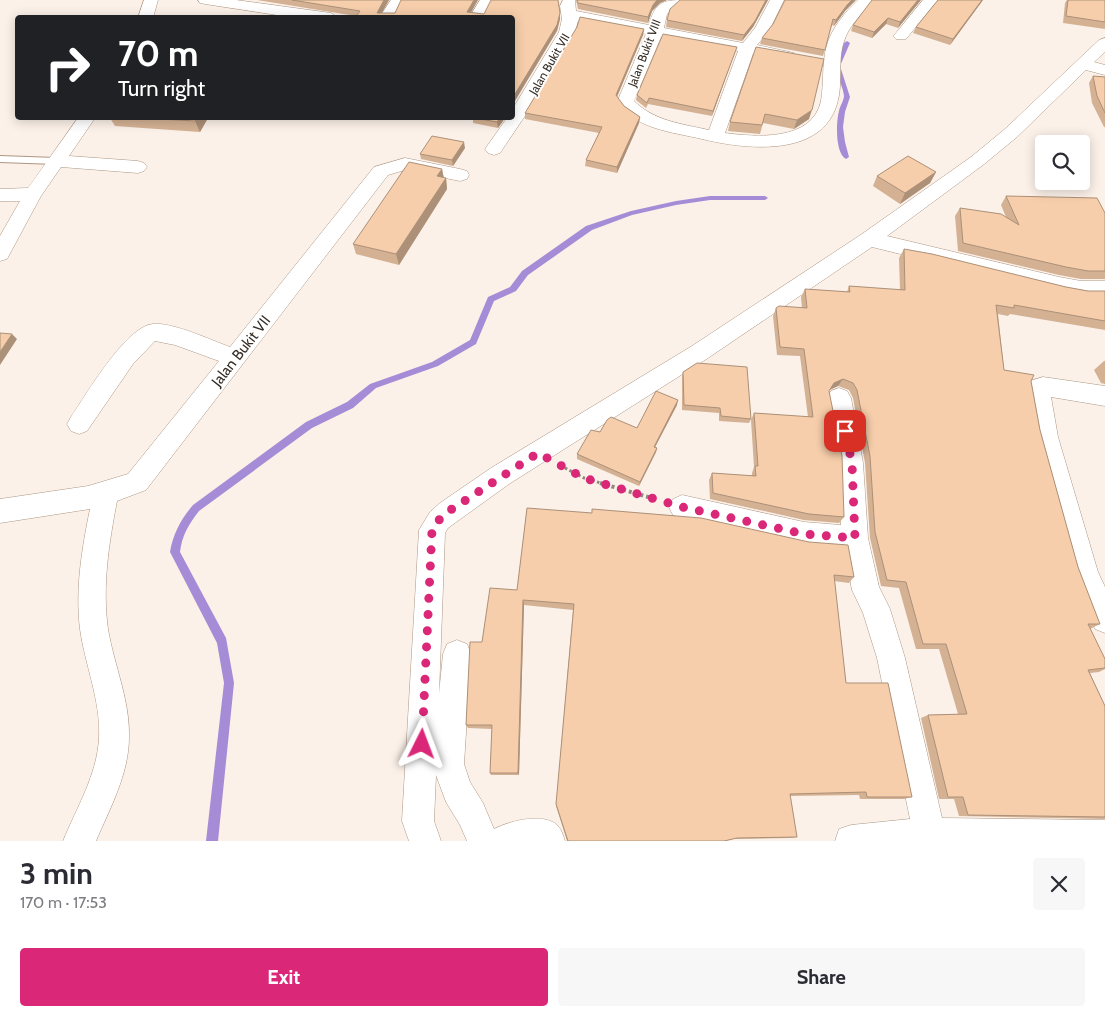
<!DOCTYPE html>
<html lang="en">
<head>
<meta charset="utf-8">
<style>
	:root { --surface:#fff; --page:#f7f7f7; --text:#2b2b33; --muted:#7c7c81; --accent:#db2777 }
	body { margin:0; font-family:Cabin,sans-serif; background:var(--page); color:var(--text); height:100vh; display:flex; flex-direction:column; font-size:19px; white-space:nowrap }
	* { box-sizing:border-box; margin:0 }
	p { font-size:16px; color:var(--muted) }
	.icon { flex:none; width:28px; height:28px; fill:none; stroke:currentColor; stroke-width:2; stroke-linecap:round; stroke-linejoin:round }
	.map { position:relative; height:841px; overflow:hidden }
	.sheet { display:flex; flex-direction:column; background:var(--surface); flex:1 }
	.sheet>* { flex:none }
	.guide { position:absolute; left:15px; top:15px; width:500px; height:105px; border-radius:5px; box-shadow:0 2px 12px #0003; background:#202124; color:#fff; overflow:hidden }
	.buttons { position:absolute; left:1035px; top:135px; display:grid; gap:10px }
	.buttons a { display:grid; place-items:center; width:55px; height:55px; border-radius:5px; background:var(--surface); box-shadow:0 2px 12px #0003; font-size:25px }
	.pin { position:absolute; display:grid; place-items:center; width:42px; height:42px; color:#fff; margin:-21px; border-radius:10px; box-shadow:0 2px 8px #0006 }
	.me { position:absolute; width:55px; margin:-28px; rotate:3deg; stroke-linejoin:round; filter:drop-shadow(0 0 4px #0008) }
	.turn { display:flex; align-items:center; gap:18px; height:105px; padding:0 20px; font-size:22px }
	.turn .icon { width:65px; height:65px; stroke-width:2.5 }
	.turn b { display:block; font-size:35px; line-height:42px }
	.round { display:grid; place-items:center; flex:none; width:52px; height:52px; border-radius:5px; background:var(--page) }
	.summary { display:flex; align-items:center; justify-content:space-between; height:85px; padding:0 20px }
	h1 { font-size:30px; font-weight:700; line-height:38px }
	.cta { display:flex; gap:10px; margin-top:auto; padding:10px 20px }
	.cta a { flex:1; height:58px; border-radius:5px; background:var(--accent); color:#fff; font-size:20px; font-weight:700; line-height:58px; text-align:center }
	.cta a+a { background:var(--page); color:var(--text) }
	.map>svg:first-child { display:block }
</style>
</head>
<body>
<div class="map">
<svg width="1105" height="841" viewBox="0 0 1105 841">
	<rect width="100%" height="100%" fill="#fbf1e9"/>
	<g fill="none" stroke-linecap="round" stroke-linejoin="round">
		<path fill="#a68cd6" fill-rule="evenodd" d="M847 41 850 43 840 66 850 97 845 112 843 127 845 142 849 157 846 159C835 153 836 122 839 111 840 106 844 100 844 96 843 87 837 75 834 66L844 43Z
			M710 196H765L768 198 765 200H710L676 205 632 215 592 230 528 275 516 291 494 301 476 344 438 366 376 388 353 408 312 428 199 511C189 524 182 535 180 552L226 638 234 683 218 841H206L224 683 217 643 170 552C173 534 181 519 193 505L306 422 347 402 370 384 432 362 470 340 488 297 510 287 522 271 586 226 631 211 676 201Z"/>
		<g stroke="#ad9682" stroke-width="2">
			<path id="service" d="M0 156 56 158 61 161 56 164 0 162Z"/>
		</g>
		<g stroke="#ad9682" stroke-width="1">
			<path id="minor" d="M144 0H158L153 18H138Z
				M198 0H236L331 13 338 18H296L205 4 200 3Z
				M391 0H405L394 18H379Z
				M480 0H494L484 18H469Z
				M563 0H575L576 11 649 25C655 3 662 0 683 0L667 14 664 28 743 43 755 28 770 0H784L770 29 757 45 794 53 796 56 794 59 788 61 753 54 725 133C755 137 812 142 821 101 824 83 822 65 826 48 831 29 844 13 858 0H873C864 13 852 22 846 36 836 58 844 82 837 104 821 159 743 149 702 139 672 132 635 129 617 102L646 34 578 21 575 32 535 101 500 153 494 155 488 153 485 149 507 118H512V110L559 32 562 19 560 6ZM661 37 738 51 709 130C682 124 654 121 634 101Z
				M923 0H938L906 39H896L893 36 896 33Z
				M1105 38V52L1094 62 1105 65V75L1086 70 1017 137 983 165 887 236 1059 277 1081 281H1105V297H1081L1059 293 872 247 708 358 509 484 448 528 445 533 439 694 443 654 447 644 457 640 467 644 471 654 464 764 470 782 483 803 494 829C509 821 541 813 556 824 561 828 563 835 565 841H467L460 825 446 802 436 775 434 821 441 841H409L402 821 419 530 430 512 440 503 491 468 692 346 862 234 971 157 1005 129 1099 40Z
				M78 118H95L69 156 138 161 144 163 147 167 144 171 138 173 61 167 41 196 7 259 0 261V236L20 201H0V189L28 188Z
				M405 158 460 169 467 171 469 175 467 179 460 181 405 170 388 175 146 490 117 501C109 543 102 586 108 629 114 665 130 700 129 737 129 774 110 808 96 841H63C77 807 97 775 99 738 101 701 85 665 80 629 75 589 82 548 90 509L0 523V499L88 486 128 474 219 361 175 345 155 341 133 364 87 431 79 434 71 431 67 424 71 417C86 395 126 326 153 324 172 322 211 340 230 347L374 167Z
				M1043 377 1105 386V406L1051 397 1058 437 1098 572 1105 587V633L1095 629 1071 572 1034 437 1026 388 1030 381Z
				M839 388 847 391 851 398 863 463 868 538 879 587 890 609 905 658 942 818 1105 820V841H835L839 829 851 825 910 819 877 658 863 613 852 590 844 549 804 546 682 519 673 515 669 507 673 499 682 495 804 522 841 525 839 463 827 398 831 391Z"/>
		</g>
		<path stroke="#8f867e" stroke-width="3" stroke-dasharray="2.5 2.5" stroke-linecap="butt" d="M565 468 584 478 604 484"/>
		<path stroke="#8f867e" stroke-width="4" stroke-dasharray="3 3" stroke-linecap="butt" d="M600 483 655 499"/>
		<use href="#service" fill="#fff" fill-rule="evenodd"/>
		<use href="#minor" fill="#fff" fill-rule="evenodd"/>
	</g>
	<path fill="#d4b193" d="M257 0H389L381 13H395L478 0 470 13 484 14 559 4 560 19 557 31 512 18 356 16Z
		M576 0H667L660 3 652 11 648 23 578 9Z
		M680 0H768L753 27 742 41 666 27 667 20Z
		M921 0 898 28 886 24 872 38 851 31 853 25Z
		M983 0 950 45 913 33 916 27Z
		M1067 0H1105V29L1063 23 1065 3Z
		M845 11 834 26 832 25 823 56 760 44 762 38 773 24Z
		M644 29 643 35 617 97 624 106 640 117 639 123 617 173 585 166 586 160 599 133 525 119V113Z
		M756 47 809 119 794 129 763 123 760 134 728 131 730 122Z
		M735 52 712 116 648 104 646 108 636 100 637 95Z
		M1093 76 1105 77V127H1104L1092 103 1089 83Z
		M110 118H208L200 132 115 126Z
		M473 118H505L498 128 473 123Z
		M465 148 453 166 421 159 420 154Z
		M442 169 444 178H446L447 189 399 265 356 254 353 244Z
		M936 172 930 183 900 204 873 186 877 176Z
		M1006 196 1105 213V279H1081L1059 275 958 251 955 216 960 208 1006 217 1001 205Z
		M904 249 1066 287 1088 291H1105V330L1010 314 1008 316 998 314 1004 370 1031 381 1040 430 1078 567 1100 624 1090 629 1105 659V669L1099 672 1090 673 1105 706V819L959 816 954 799H939L921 718 928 715 958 714 939 649H916L899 588 881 586 870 538 865 463 853 398 849 390 838 386 830 390 829 391 844 517 839 523 804 520 710 499 709 480 712 473 752 476V473L754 467 751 420 754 413 808 417 800 356 777 355 773 316 776 308H802L801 297 805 289 847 292 849 286 900 290 899 258Z
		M1104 361H1105V384L1101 383 1094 370Z
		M683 372 751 419 749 423 719 421V413L682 410V377Z
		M677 405 655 447 657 448 656 452 639 486 577 459V454L600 432 637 428Z
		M527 508 854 577 849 583 834 581 846 683 912 797 904 799H860L859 795 790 796 797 837 791 838 733 839 724 841H567L556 806 573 610 524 605 519 775H491L490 773 492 729 468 728 466 725 482 642 517 590Z"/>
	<path fill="#ac9078" d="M384 0H389L379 18 377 13Z
		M474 0H478L468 18 467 12Z
		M657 0H667L660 3 652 11 648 23V17L653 5Z
		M766 0H768L753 27 742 41 744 35Z
		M852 0H856L845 11 834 26 836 20 847 5Z
		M918 0H921L898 28 900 22Z
		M982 0H983L950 45 953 39Z
		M560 13V19L557 31 512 106V99Z
		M888 18 886 24 872 38 874 32Z
		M644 29 643 35 615 101 616 95Z
		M737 47 735 52 712 116 713 111Z
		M812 110 809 119 794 129 797 120Z
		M640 117 639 123 617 173V167Z
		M197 118H208L200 132 195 121Z
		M500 118H505L498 128 497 122Z
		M464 142 465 148 453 166 452 160Z
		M442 169 444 180 437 176Z
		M936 172 930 183 900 204 905 193Z
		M446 178 447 189 399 265 396 254Z
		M12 334 17 339 0 365V352Z
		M843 379 838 386 829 390 834 383Z
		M678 400 677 405 653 451 654 447Z
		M657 448 656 452 639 486 640 482Z
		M523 600 524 605 519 775 518 773Z"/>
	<path fill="#f6ceab" stroke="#ac9078" d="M292 0H384L377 13H395L401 0H474L467 12 484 14 491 0H558L560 13 557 25 512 99V18H355L360 11Z
		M577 0H657L653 5 648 17 578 3Z
		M680 0H766L755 21 744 35 667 20 670 9Z
		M785 0H852L847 5 836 20 833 19 825 50 762 38 773 24Z
		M872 0H918L900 22 888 18 874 32 853 25Z
		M938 0H982L953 39 916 27Z
		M1068 0H1105V22L1066 16Z
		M580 17 644 29 616 95 624 106 640 117 617 167 586 160 602 127 525 113 577 27Z
		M663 34 737 47 713 111 649 98 647 103 637 95Z
		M756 47 824 59 812 110 797 120 765 114 762 125 730 122Z
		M1093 76 1105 77V113L1097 96Z
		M142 118H197L195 121Z
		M475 118H500L497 122Z
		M432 136 464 142 452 160 420 154Z
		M908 156 936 172 905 193 877 176Z
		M409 162 442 169 437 176 446 178 396 254 353 244Z
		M1006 196 1097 198 1105 213V271H1088L1066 267 963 243 960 208 1001 214 1019 225Z
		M904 249 932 254 1066 287 1088 291H1105V321L1014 305V308L996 305 1004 370 1034 375 1031 381 1040 430 1078 567 1100 624H1088L1105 659V668L1088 670 1105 706V817L968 815 963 797H948L928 715 967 714 946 644H923L906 582 887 580 875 532 870 456 857 390 853 383 843 379 834 383 829 391 842 456 844 517 809 514 713 493 712 473 756 476 755 466H758L754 413 813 417 804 349 780 347 776 308 779 306 807 308 805 289 850 292 849 286 905 290Z
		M0 333 12 334 0 352Z
		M697 363 747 367 751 419 721 416 720 408 684 405 683 372Z
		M656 391 678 400 654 447 657 448 640 482 577 454 591 430 600 432 607 420 611 417 637 428Z
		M527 508 592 513V509L701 518 809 542 848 545 854 577 834 575 846 683H888L912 797H867L866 792 790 794 797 837 737 838 724 841H568L556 804 574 604 523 600 518 773H490L492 725H466L470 642H482L490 588 517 590Z"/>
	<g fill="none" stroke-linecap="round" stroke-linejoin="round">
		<path stroke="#db2777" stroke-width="9" stroke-dasharray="0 16.2" d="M422 744 432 530 439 520 449 511 538 453 584 478 682 507 804 534 855 538 852 463 845 431"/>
	</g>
	<g text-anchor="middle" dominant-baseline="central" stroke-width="4" stroke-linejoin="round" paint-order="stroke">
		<g font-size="12" fill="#362d25" stroke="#fff">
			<text transform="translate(644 53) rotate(-69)">Jalan Bukit VIII</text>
			<text transform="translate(549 64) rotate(-60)">Jalan Bukit VII</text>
		</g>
		<g font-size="15" fill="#362d25" stroke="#fff">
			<text transform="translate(241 351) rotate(-52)">Jalan Bukit VII</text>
		</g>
	</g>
</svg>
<div class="buttons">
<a><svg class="icon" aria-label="search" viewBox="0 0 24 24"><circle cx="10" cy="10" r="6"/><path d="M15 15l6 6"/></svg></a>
</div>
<div class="pin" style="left:845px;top:431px;background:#d93025"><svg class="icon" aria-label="arrive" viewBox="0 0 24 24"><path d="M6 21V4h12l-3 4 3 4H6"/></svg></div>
<svg class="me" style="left:422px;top:744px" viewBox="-20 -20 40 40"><path d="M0-17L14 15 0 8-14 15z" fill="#db2777" stroke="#fff" stroke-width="4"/></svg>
<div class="guide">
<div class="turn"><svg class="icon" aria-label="right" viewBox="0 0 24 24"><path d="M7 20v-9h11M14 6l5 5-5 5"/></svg><div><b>70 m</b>Turn right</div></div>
</div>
</div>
<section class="sheet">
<div class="summary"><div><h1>3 min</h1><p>170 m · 17:53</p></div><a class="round"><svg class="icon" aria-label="close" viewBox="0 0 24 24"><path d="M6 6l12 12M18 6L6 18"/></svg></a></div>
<div class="cta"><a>Exit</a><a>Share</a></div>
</section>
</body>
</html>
